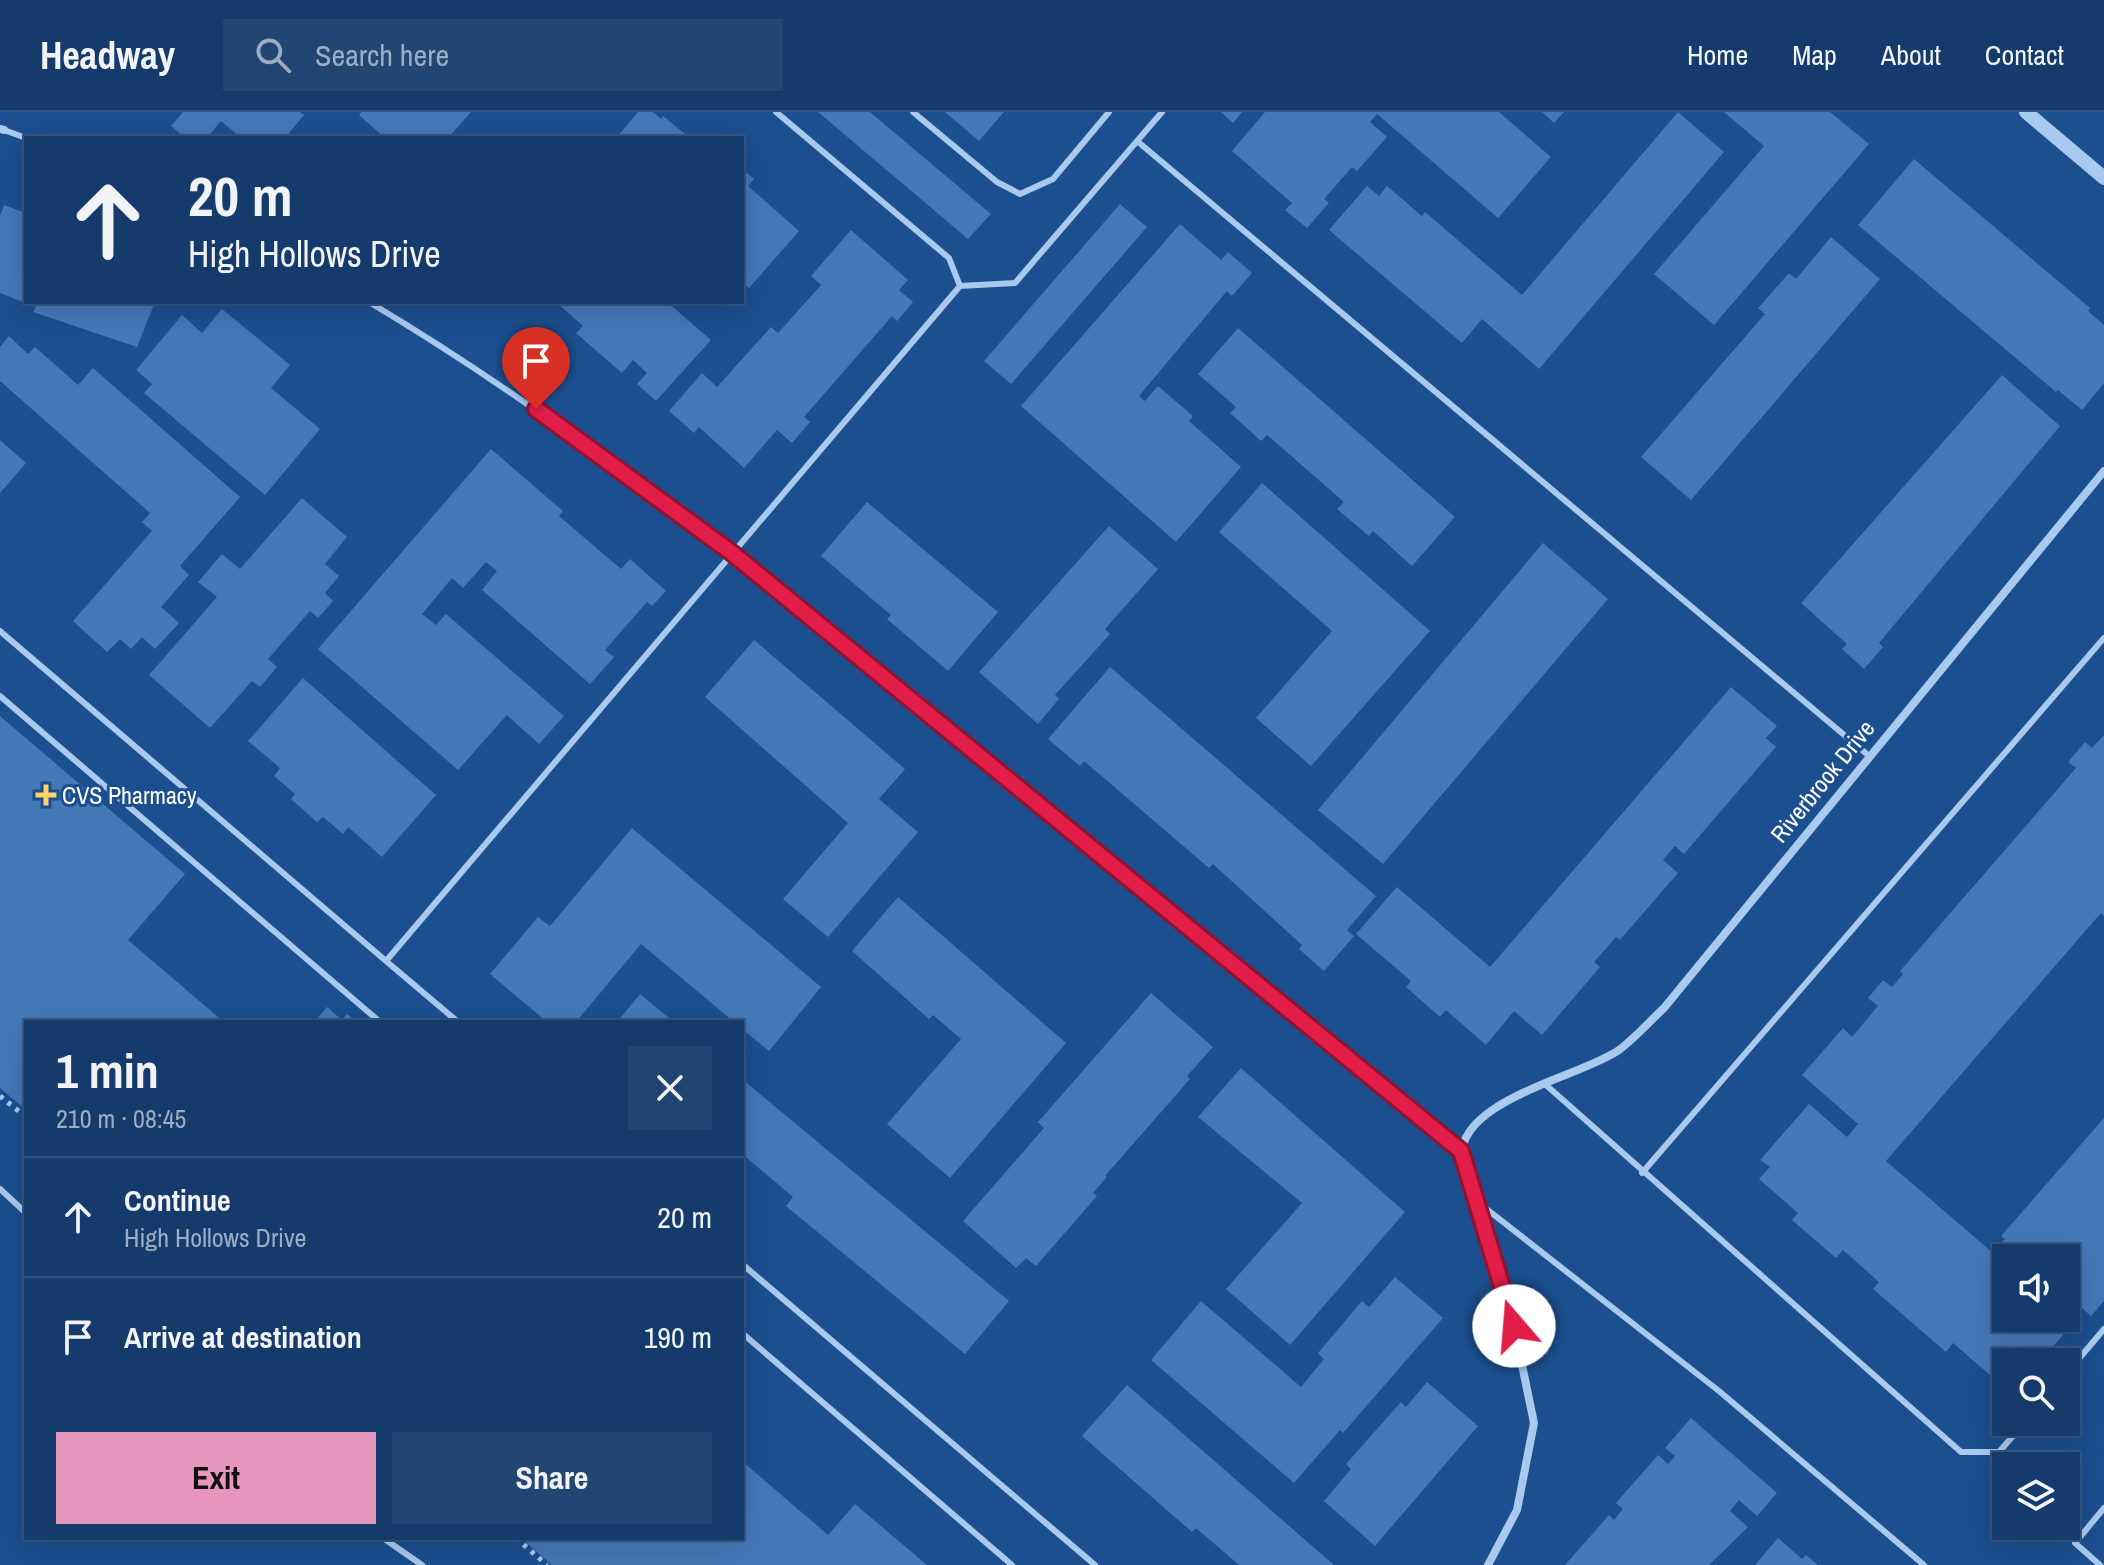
<!DOCTYPE html>
<html lang="en">
<head>
<meta charset="utf-8">
<style>
	:root { --surface:#143b6b; --page:#214673; --text:#f1f3f6; --muted:#9dadc1; --line:#33557e; --accent:#e797bd }
	body { margin:0; font-family:"Archivo Narrow",sans-serif; background:var(--page); color:var(--text); height:100vh; display:flex; flex-direction:column; font-size:30px; white-space:nowrap }
	* { box-sizing:border-box; margin:0 }
	p { font-size:26px; color:var(--muted) }
	.icon { flex:none; width:44px; height:44px; fill:none; stroke:currentColor; stroke-width:2; stroke-linecap:round; stroke-linejoin:round }
	.map { position:relative; flex:1; overflow:hidden }
	.panel { position:absolute; left:24px; top:908px; width:720px; height:520px; display:flex; flex-direction:column; background:var(--surface); border-radius:0px; box-shadow:0 8px 32px #0002,0 0 0 2px var(--line) }
	.panel>* { flex:none }
	.banner { position:absolute; left:24px; top:24px; width:720px; height:168px; border-radius:0px; box-shadow:0 8px 32px #0002,0 0 0 2px var(--line); background:#143b6b; color:var(--text); overflow:hidden }
	.buttons { position:absolute; left:1992px; top:1132px; display:grid; gap:16px }
	.buttons a { display:grid; place-items:center; width:88px; height:88px; border-radius:0px; background:var(--surface); box-shadow:0 8px 32px #0002,0 0 0 2px var(--line); font-size:40px }
	.pin { position:absolute; display:grid; place-items:center; width:68px; height:68px; color:#fff; margin:-82px -34px; border-radius:50% 50% 50% 0; rotate:-45deg; box-shadow:0 0 8px #0007 }
	.pin .icon { rotate:45deg }
	.me { position:absolute; width:88px; margin:-44px; rotate:342deg; stroke-linejoin:round; filter:drop-shadow(0 0 6px #0008) }
	.turn { display:flex; align-items:center; gap:28px; height:168px; padding:0 32px; font-size:36px }
	.turn .icon { width:104px; height:104px; stroke-width:2.5 }
	.turn b { display:block; font-size:56px; line-height:68px }
	.round { display:grid; place-items:center; flex:none; width:84px; height:84px; border-radius:0px; background:var(--page) }
	.overview { display:flex; align-items:center; justify-content:space-between; height:136px; padding:0 32px }
	h1 { font-size:48px; font-weight:700; line-height:60px }
	.action { display:flex; gap:16px; margin-top:auto; padding:16px 32px }
	.action a { flex:1; height:92px; border-radius:0px; background:var(--accent); color:#111; font-size:32px; font-weight:700; line-height:92px; text-align:center }
	.action a+a { background:var(--page); color:var(--text) }
	ul { padding:0; list-style:none }
	li { display:flex; align-items:center; gap:24px; height:120px; padding:0 32px; border-top:2px solid var(--line) }
	li div { flex:1 }
	li b { display:block; font-size:30px }
	li em { font-style:normal }
	header { display:flex; align-items:center; gap:48px; box-sizing:border-box; height:112px; padding:0 40px; background:var(--surface); border-bottom:2px solid var(--line) }
	header strong { font-size:38px }
	nav { display:flex; gap:44px; margin-inline-start:auto; font-size:28px }
	.search { width:560px; height:72px; background:var(--page); display:flex; align-items:center; gap:20px; box-sizing:border-box; padding:0 28px; border-radius:0px; color:var(--muted); font-size:30px }
	.map>svg:first-child { display:block }
</style>
</head>
<body>
<header>
<strong>Headway</strong>
<div class="search"><svg class="icon" aria-label="search" viewBox="0 0 24 24"><circle cx="10" cy="10" r="6"/><path d="M15 15l6 6"/></svg>Search here</div>
<nav><a>Home</a><a>Map</a><a>About</a><a>Contact</a></nav>
</header>
<div class="map">
<svg width="2104" height="1453" viewBox="0 0 2104 1453">
	<rect width="100%" height="100%" fill="#1b4f8f"/>
	<path fill="#4478b7" d="M183 0H300L304 3 285 26H241L221 9 207 26H185L171 14Z
		M361 0H471L448 26H385L359 3Z
		M638 0H653L661 7 663 4 690 26H616Z
		M818 0H870L991 102 968 127Z
		M945 0H1004L979 29Z
		M1221 0H1242L1233 11Z
		M1265 0H1499L1551 45 1498 106 1377 2 1370 10 1387 25 1357 59 1352 55 1324 87 1329 91 1307 116 1285 98 1292 91 1232 39Z
		M1542 0H1564L1554 11Z
		M1678 0 1724 40 1539 257 1482 207 1462 231 1329 118 1367 74 1379 84 1387 74 1422 104 1425 100 1522 183Z
		M1724 0H1830L1869 32 1714 213 1654 162 1764 34Z
		M1914 47 2090 196 2088 199 2104 213V271L2082 298 2058 278 2056 280 1858 113Z
		M742 57 754 67 748 74 799 119 749 176 742 170Z
		M1120 92 1147 115 1011 272 984 249Z
		M4 93 26 101V190H155L137 235 33 200 36 195 0 181V104Z
		M1180 112 1221 148 1228 140 1252 161 1232 184 1227 179 1139 284 1145 289 1158 274 1193 304 1189 309 1241 355 1176 430 1021 294Z
		M851 118 908 168 899 178 913 190 897 209 892 204 804 305 810 310 792 331 777 318 744 356 699 315 694 321 669 299 702 261 717 275 771 215 778 221 821 173 811 164Z
		M1831 125 1880 167 1691 388 1641 345 1765 202 1758 196 1789 161 1796 167Z
		M556 190H667L711 228 656 289 637 272 647 261 633 248 622 261 576 221 583 214Z
		M222 197 290 253 271 276 320 317 265 383 144 281 152 272 136 258 182 203 202 221Z
		M1238 216 1455 405 1412 454 1373 419 1369 424 1337 397 1344 390 1267 323 1261 329 1230 301 1236 295 1198 262Z
		M9 224 28 242 35 235 78 273 93 256 240 385 180 454 189 463 161 495 179 511 155 537 142 525 131 537 120 527 107 540 73 509 152 419 142 410 150 401 0 269V235Z
		M2002 263 2060 314 1879 531 1883 535 1864 557 1842 537 1847 532 1801 491Z
		M0 328 26 351 0 381Z
		M491 337 563 399 559 404 621 457 630 447 666 479 652 494 647 490 605 538 614 545 590 572 482 478 497 459 486 450 463 476 452 466 422 502 436 513 446 502 564 604 539 632 507 603 458 658 318 537Z
		M1262 371 1430 519 1311 654 1256 606 1332 519 1219 420Z
		M302 386 347 425 325 452 339 464 325 481 333 489 318 506 310 499 268 547 277 555 260 575 252 569 210 616 149 563 217 485 198 470 222 442 240 457Z
		M867 390 998 500 948 559 887 507 891 503 821 444Z
		M1109 414 1158 457 1105 517 1110 522 1055 583 1059 587 1038 612 979 560Z
		M1543 431 1608 487 1383 752 1318 698Z
		M754 528 905 657 879 687 918 720 828 825 783 787 848 711 705 585Z
		M1110 555 1376 784 1347 818 1354 824 1324 859 1299 837 1302 833 1213 752 1209 756 1084 649 1080 654 1048 627Z
		M303 566 436 683 382 745 348 715 343 722 323 705 317 710 291 687 295 682 274 664 280 656 248 629Z
		M1731 575 1777 614 1766 626 1776 635 1684 742 1675 734 1663 748 1678 761 1620 828 1616 825 1594 850 1600 855 1542 923 1514 899 1486 933 1446 898 1440 905 1406 875 1411 869 1356 822 1397 775 1490 855Z
		M0 604 185 762 128 828 224 910H26V998L0 976Z
		M2104 623V804L2101 801 1886 1049 1993 1141 2005 1127 2001 1124 2104 1006V1189L2091 1204 2066 1182V1146H2006V1206H2068L2073 1211 2040 1250H2006L2005 1276 1953 1231 1946 1240 1873 1177 1879 1170 1843 1138 1836 1146 1792 1108 1798 1101 1759 1067 1770 1055 1760 1048 1809 992 1847 1025 1858 1012 1802 963 1843 916 1852 925 1878 894 1868 886 1883 868 1892 875 1903 862 1900 859 2076 656 2068 650 2085 630 2092 636Z
		M632 716 821 875 769 939 742 917V910H734L641 832 576 910H547L490 862 538 805 550 814Z
		M898 785 1066 931 950 1066 887 1012 961 927 933 903 929 907 852 839Z
		M1151 881 1213 935 1187 964 1190 967 1105 1064 1107 1065 1093 1081 1097 1084 1036 1154 1026 1146 1016 1156 963 1109 1044 1016 1038 1010Z
		M640 882 674 910H617Z
		M327 895 342 908 347 902 357 910H314Z
		M1241 956 1405 1100 1290 1233 1226 1177 1302 1091 1198 1005Z
		M742 967 1009 1189 965 1242 786 1094 793 1085 742 1042Z
		M1395 1165 1443 1206 1343 1321 1340 1318 1294 1371 1151 1248 1201 1189 1301 1275 1324 1247 1318 1241 1362 1189 1369 1195Z
		M1427 1270 1478 1314 1375 1434 1324 1389 1351 1357 1346 1352 1401 1290 1406 1295Z
		M1127 1273 1334 1453H1239L1196 1416 1192 1420 1082 1324Z
		M1691 1306 1777 1381 1757 1404 1739 1388 1730 1399 1748 1415 1709 1453H1565L1609 1403 1614 1408 1623 1397 1616 1391 1658 1343 1668 1352 1675 1344 1665 1336Z
		M742 1349 828 1423 855 1392 927 1453H552L521 1426H742Z
		M1778 1426 1802 1447 1806 1443 1818 1453H1755Z"/>
	<g fill="none" stroke-linecap="round" stroke-linejoin="round">
		<path stroke="#a9c9ee" stroke-width="5" stroke-dasharray="4 6" stroke-linecap="butt" d="M0 984 26 1005
			M516 1426 547 1453"/>
		<path stroke="#a9c9ee" stroke-width="6" d="M776 0 949 146 960 174
			M913 0 997 70 1020 82 1053 67 1109 0
			M4 18 26 26
			M1137 29 1868 643
			M369 190C565 307 742 449 918 594 1098 743 1277 895 1461 1039
			M0 519 386 849 960 174 1015 171 1162 0
			M0 584 380 910
			M386 849 458 910
			M1546 973 1961 1340H1999L2025 1310
			M1642 1061 2104 526
			M0 1077 26 1101
			M1475 1088 1719 1279 1924 1453
			M742 1152 1095 1453
			M742 1221 1012 1453
			M2066 1262 2104 1217
			M383 1426 422 1453
			M2100 1453 2075 1431 2104 1396"/>
		<path stroke="#a9c9ee" stroke-width="8" d="M0 17 4 18
			M1488 1453 1517 1398 1534 1311 1514 1214 1462 1048C1455 988 1581 965 1619 938 1635 926 1650 909 1664 896L2104 359"/>
		<path stroke="#a9c9ee" stroke-width="14" d="M2026 0 2104 66"/>
	</g>
	<g fill="none" stroke-linecap="round" stroke-linejoin="round">
		<g stroke="#92132f" stroke-width="20">
			<path id="route" d="M536 297 732 441 1461 1039 1514 1214"/>
		</g>
		<use href="#route" stroke="#e11d48" stroke-width="14"/>
	</g>
	<path fill="#ffd166" stroke="#1b4f8f" stroke-width="3" d="M42 671h8v8h8v8h-8v8h-8v-8h-8v-8h8z"/>
	<g text-anchor="middle" dominant-baseline="central" stroke-width="6" stroke-linejoin="round" paint-order="stroke">
		<g font-size="24" fill="#fff" stroke="#1b4f8f">
			<text transform="translate(1822 669) rotate(-51)">Riverbrook Drive</text>
		</g>
		<g font-size="24" fill="#fff" stroke="#1b4f8f" text-anchor="start">
			<text x="62" y="683">CVS Pharmacy</text>
		</g>
	</g>
</svg>
<div class="buttons">
<a><svg class="icon" aria-label="sound" viewBox="0 0 24 24"><path d="M4 9h4l5-4v14l-5-4H4zM17 9q2 3 0 6"/></svg></a>
<a><svg class="icon" aria-label="search" viewBox="0 0 24 24"><circle cx="10" cy="10" r="6"/><path d="M15 15l6 6"/></svg></a>
<a><svg class="icon" aria-label="layers" viewBox="0 0 24 24"><path d="M12 4l9 5-9 5-9-5zM3 14l9 5 9-5"/></svg></a>
</div>
<div class="pin" style="left:536px;top:297px;background:#d93025"><svg class="icon" aria-label="arrive" viewBox="0 0 24 24"><path d="M6 21V4h12l-3 4 3 4H6"/></svg></div>
<svg class="me" style="left:1514px;top:1214px" viewBox="-20 -20 40 40"><circle r="19" fill="#fff"/><path d="M0-13L10 11 0 6-10 11z" fill="#e11d48"/></svg>
<div class="banner">
<div class="turn"><svg class="icon" aria-label="ahead" viewBox="0 0 24 24"><path d="M12 20V5M6 11l6-6 6 6"/></svg><div><b>20 m</b>High Hollows Drive</div></div>
</div>
<section class="panel">
<div class="overview"><div><h1>1 min</h1><p>210 m · 08:45</p></div><a class="round"><svg class="icon" aria-label="close" viewBox="0 0 24 24"><path d="M6 6l12 12M18 6L6 18"/></svg></a></div>
<ul>
<li><svg class="icon" aria-label="ahead" viewBox="0 0 24 24"><path d="M12 20V5M6 11l6-6 6 6"/></svg><div><b>Continue</b><p>High Hollows Drive</p></div><em>20 m</em></li>
<li><svg class="icon" aria-label="arrive" viewBox="0 0 24 24"><path d="M6 21V4h12l-3 4 3 4H6"/></svg><div><b>Arrive at destination</b></div><em>190 m</em></li>
</ul>
<div class="action"><a>Exit</a><a>Share</a></div>
</section>
</div>
</body>
</html>
